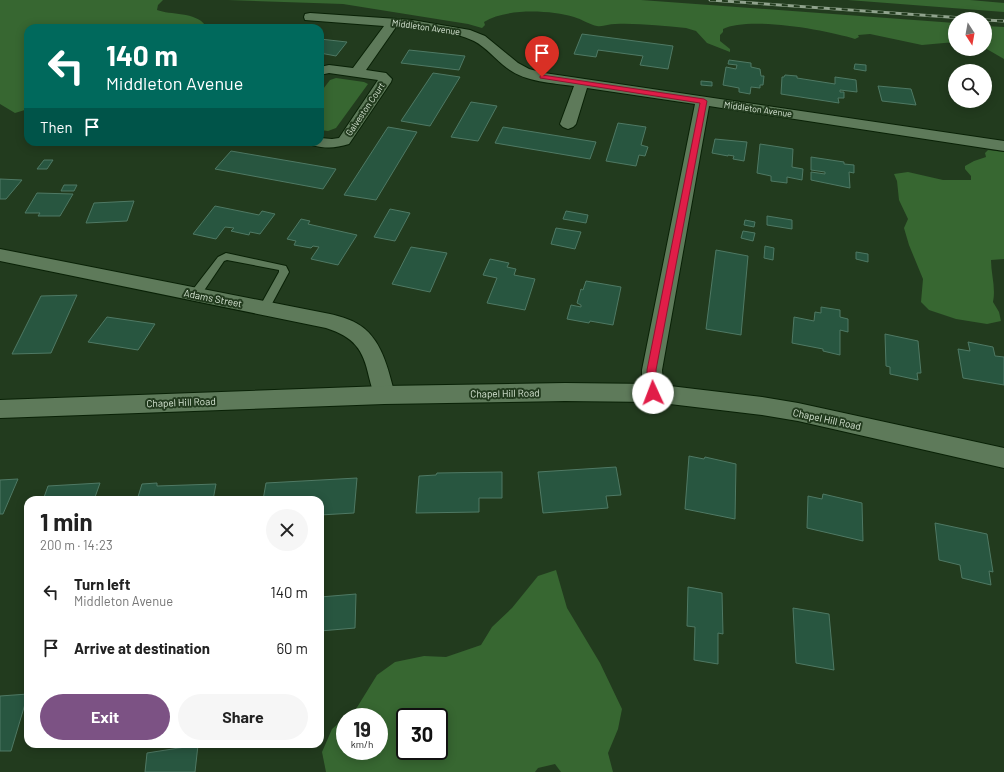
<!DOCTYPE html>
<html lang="en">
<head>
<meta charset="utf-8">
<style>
	:root { --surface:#fff; --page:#f6f6f6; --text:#222; --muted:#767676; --accent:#7c5284 }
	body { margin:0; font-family:Barlow,sans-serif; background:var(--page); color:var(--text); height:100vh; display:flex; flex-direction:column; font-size:15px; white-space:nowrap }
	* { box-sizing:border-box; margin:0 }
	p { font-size:13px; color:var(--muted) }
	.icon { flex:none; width:22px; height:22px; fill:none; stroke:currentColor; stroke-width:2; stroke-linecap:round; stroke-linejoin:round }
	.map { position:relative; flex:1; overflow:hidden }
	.details { position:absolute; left:24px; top:496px; width:300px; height:252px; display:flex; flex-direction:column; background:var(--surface); border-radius:12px; box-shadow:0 2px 10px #0003 }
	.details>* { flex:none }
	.guide { position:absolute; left:24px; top:24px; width:300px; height:122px; border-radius:12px; box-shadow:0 2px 10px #0003; background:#00695c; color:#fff; overflow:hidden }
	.needle { width:26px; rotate:169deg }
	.buttons { position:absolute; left:948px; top:12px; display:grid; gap:8px }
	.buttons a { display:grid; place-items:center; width:44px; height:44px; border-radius:50%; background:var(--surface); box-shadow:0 2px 10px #0003; font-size:20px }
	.speed { position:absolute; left:336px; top:708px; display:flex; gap:8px; font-size:20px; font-weight:700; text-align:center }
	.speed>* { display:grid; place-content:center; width:52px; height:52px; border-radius:50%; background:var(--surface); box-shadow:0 2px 10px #0003; line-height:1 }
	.speed small { font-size:10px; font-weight:400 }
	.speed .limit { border:2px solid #111; border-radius:6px; background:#fff; color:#111 }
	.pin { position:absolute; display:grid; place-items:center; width:34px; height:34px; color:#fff; margin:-41px -17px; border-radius:50% 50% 50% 0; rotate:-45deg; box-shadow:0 0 4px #0007 }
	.pin .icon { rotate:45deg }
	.me { position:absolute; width:44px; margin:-22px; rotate:358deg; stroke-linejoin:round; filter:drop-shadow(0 0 3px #0008) }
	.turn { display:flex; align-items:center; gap:14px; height:84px; padding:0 16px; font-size:18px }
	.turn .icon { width:52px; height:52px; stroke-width:2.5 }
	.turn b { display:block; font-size:28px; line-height:34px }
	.then { display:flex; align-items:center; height:38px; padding:0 16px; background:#0003; gap:8px; font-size:15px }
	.round { display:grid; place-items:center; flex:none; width:42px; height:42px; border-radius:21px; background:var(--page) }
	.overview { display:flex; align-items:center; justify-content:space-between; height:68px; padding:0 16px }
	h1 { font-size:24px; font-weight:700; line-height:30px }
	.button { display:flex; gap:8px; margin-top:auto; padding:8px 16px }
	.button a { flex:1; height:46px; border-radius:24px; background:var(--accent); color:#fff; font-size:16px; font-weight:700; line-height:46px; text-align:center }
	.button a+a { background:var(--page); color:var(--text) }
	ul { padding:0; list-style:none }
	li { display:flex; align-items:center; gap:12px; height:56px; padding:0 16px }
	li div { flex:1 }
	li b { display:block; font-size:15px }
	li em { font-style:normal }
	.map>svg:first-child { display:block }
</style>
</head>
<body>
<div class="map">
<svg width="1004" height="772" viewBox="0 0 1004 772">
	<rect width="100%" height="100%" fill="#223b1e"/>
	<path fill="#376731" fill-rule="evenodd" d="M0 0H163L158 5 157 10C170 15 196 12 205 25L202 28H28V109L15 113 0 104Z
		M228 0H641L955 23V42L922 45 870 34 858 35 859 37 855 39C826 30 749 16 723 29V32L720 35V41L730 49V52L707 43 696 31 686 28C663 26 639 23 615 24 609 24 603 27 597 26 591 25 581 19 574 17 550 10 506 8 484 22L485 25 482 28 468 24 343 4Z
		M848 0H970L1004 3V12Z
		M985 26 1004 27V59L985 48Z
		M336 78 364 82 368 84 336 128 328 131 320 130V93L330 80Z
		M988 150 1004 152V259L991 260C991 274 996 288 993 302L999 312 1001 321 987 324 956 319 929 310 921 302 923 279 909 245 904 228 908 219 899 200 897 181 894 174 908 172 943 180H971V176L965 169V166L974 161 986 157 985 153Z
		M556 570 567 608 600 663 622 709 618 729 608 753 613 772H561L555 764 538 768 535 772H326L322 752 332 729 345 718V751H379V717H346L356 709 377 675 395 662 424 656 446 657 481 645 492 627 512 608 538 576ZM405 717H439V751H405Z"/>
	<path fill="#285640" stroke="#4f7964" d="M582 34 673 46 668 69 640 65 643 56 598 50 596 57 574 54Z
		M320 39 347 42 336 56 320 53Z
		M409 50 465 56 459 70 401 63Z
		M729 60 751 63V67L760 69 761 76H764L763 85H760V88L751 87 750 94 739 92V88L723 85 726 67 736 69 737 65 728 64Z
		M855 64 866 65V71L854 69Z
		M433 73 460 77 430 126 401 121Z
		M785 75 797 76V78L835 84V77L856 80 857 92 840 90V92H844V98H838L839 103 781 94 782 77H784Z
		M701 81 712 82V86L701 85Z
		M878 86 911 89 916 105 882 101Z
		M471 102 497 106 478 141 451 137Z
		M618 123 646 127 641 145 648 147 645 156 639 155 636 166 606 161Z
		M388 127 417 132 376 200 344 195Z
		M503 127 596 142 590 159 495 143Z
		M715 139 747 142 744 161 733 159 734 156 728 155V156L712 153Z
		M760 144 793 149 792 167 803 169 802 180 787 177V183L771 181V176L757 173Z
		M231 151 336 169 323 189 215 169Z
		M811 157 844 162V164L854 165V173L849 172 850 188 811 180V172L825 174V172L811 170Z
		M44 160H53L47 169H37Z
		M0 179 22 180 6 199H0Z
		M64 185H77L74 191H61Z
		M37 193 73 194 60 216H38L40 213H25Z
		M134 201 127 221 86 223 94 203Z
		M215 206 259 215 262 211 275 214 260 234 250 232 249 235 231 231 234 228 225 227 216 239 193 234Z
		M390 209 410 213 395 241 374 237Z
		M566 211 588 215 586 223 563 219Z
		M767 216 792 220V229L767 225Z
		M301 219 310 221 308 224 357 235 338 265 311 259 319 247 313 246 311 248 294 245 296 241 287 239Z
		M745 220 755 222 754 227 744 225Z
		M556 228 581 232 575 249 551 244Z
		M743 231 755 233 753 241 741 238Z
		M765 246 774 248 773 260 764 258Z
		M411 247 447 253 430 292 392 284Z
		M716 250 748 256 741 335 706 329Z
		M856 252 868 254V262L856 259Z
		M490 259 509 263 507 267 516 269 514 275 535 279 525 310 487 303 497 278 483 275Z
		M586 281 621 287 613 325 590 321 589 323 567 319 571 305 581 307V305L577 303 581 289 583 290Z
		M77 295 51 353 12 354 41 296Z
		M821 307 840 310V317L848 319V332L840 330V355L823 351V349L792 343 794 317 814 321 815 312 821 313Z
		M107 317 155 324 138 350 88 342Z
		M885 334 918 341 921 373H917L918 380 890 374V367L886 366Z
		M968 342 993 347 995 356 1004 357V385L963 378 958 349 970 351Z
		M689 456 704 459 705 457 736 464 735 519 685 509Z
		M616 467 621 495 606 496 608 508 543 513 538 472Z
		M502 472V498H479V512L416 513 419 476 436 475 437 473Z
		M357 478 354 513 320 515V500H263L266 483Z
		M18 479 3 514H0V480Z
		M100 483 94 500H43L48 486Z
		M157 483V486L216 484 213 500H137L142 484Z
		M823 494 862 503 863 541 807 528 808 496 822 499Z
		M935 523 987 534 993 572 989 571 991 585 962 578 960 565 939 560Z
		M688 587 722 593 723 634 718 633V664L694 660 695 627 687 626Z
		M356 594 355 628 320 631V597Z
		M793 608 829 614 834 670 796 663Z
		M28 694 11 751H0V696Z
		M198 745 195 772H145L147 753Z"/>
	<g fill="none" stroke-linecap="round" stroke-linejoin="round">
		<g stroke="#092106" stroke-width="2">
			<path id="lane" d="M226 253 286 266 289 272 268 311H260L259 308 279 272V270L227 260 224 261 199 298H191L190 295 191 292 218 257Z"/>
		</g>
		<g stroke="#092106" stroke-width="2">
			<path id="street" d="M310 13 412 20 470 30 485 36 518 63 529 69 544 73 1004 141V151L709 106 662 370 664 393 660 399 653 402 646 399 642 393V370L695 104 587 88 576 124 573 127 568 129 563 127 560 124 574 86C552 83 525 82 507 68 496 60 486 47 474 41 453 31 419 28 396 27L366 70 386 73 392 79 391 82 349 144C335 148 327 149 312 145L309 142H320V138L332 139 339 138 378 80 329 73 320 75V67L329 65 353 68 384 26 305 20 304 17 305 14Z
				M0 249 330 314C339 316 349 319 356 323 382 337 388 369 395 395L391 401 384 404 377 401C373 393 371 385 369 377 363 349 354 337 326 328L0 261Z"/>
		</g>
		<g stroke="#092106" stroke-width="2">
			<path id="secondary" d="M565 383 653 384 762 397 798 403 1004 448V468L798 421 762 415 653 402 565 401 384 404 0 418V400L384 386Z"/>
		</g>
		<use href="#lane" fill="#5e7a5a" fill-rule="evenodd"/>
		<use href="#street" fill="#5e7a5a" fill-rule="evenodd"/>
		<use href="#secondary" fill="#5e7a5a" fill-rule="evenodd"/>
		<g stroke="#90a38d" stroke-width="3">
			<path id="rail" d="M710 0 977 19
				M985 20 1004 21"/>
		</g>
		<use href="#rail" stroke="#223b1e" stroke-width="2" stroke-dasharray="6" stroke-linecap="butt"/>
	</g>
	<path fill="#e11d48" stroke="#92132f" d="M542 75 704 99 707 101 656 370 657 393 656 396 653 397 648 393 647 370 700 103 540 78V76Z"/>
	<g text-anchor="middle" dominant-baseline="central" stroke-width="4" stroke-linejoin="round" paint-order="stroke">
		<g font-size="9" fill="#d6e5d3" stroke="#223b1e">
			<text transform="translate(426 27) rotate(8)">Middleton Avenue</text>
			<text transform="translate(365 109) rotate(-56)">Galveston Court</text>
			<text transform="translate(758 109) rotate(8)">Middleton Avenue</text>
		</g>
		<g font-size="10" fill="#d6e5d3" stroke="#223b1e">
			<text transform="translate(213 298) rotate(11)">Adams Street</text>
			<text transform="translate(505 393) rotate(-1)">Chapel Hill Road</text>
			<text transform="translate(181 402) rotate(-2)">Chapel Hill Road</text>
			<text transform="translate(827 419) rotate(12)">Chapel Hill Road</text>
		</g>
	</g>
</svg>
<div class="buttons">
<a><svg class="needle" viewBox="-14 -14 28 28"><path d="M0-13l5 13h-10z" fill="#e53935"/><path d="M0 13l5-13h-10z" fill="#767676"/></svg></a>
<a><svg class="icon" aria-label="search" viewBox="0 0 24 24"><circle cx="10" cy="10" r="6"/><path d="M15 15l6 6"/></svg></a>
</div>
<div class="speed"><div>19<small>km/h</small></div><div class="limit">30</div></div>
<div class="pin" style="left:542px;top:77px;background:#d93025"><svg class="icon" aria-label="arrive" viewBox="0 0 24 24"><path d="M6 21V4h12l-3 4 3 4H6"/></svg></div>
<svg class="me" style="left:653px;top:393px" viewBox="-20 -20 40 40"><circle r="19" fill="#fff"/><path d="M0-13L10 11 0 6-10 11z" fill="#e11d48"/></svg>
<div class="guide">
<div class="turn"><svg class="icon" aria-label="left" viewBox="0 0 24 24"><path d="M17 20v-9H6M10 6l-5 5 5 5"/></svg><div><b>140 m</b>Middleton Avenue</div></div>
<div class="then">Then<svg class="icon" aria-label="arrive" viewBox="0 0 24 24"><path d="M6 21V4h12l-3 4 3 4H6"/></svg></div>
</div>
<section class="details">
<div class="overview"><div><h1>1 min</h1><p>200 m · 14:23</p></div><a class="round"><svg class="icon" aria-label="close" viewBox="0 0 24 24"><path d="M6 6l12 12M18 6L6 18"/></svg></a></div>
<ul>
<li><svg class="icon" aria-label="left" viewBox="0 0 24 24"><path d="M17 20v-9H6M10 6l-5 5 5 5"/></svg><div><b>Turn left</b><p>Middleton Avenue</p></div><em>140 m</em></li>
<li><svg class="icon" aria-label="arrive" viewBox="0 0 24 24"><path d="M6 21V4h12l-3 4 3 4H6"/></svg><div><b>Arrive at destination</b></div><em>60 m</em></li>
</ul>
<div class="button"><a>Exit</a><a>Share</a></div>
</section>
</div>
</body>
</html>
